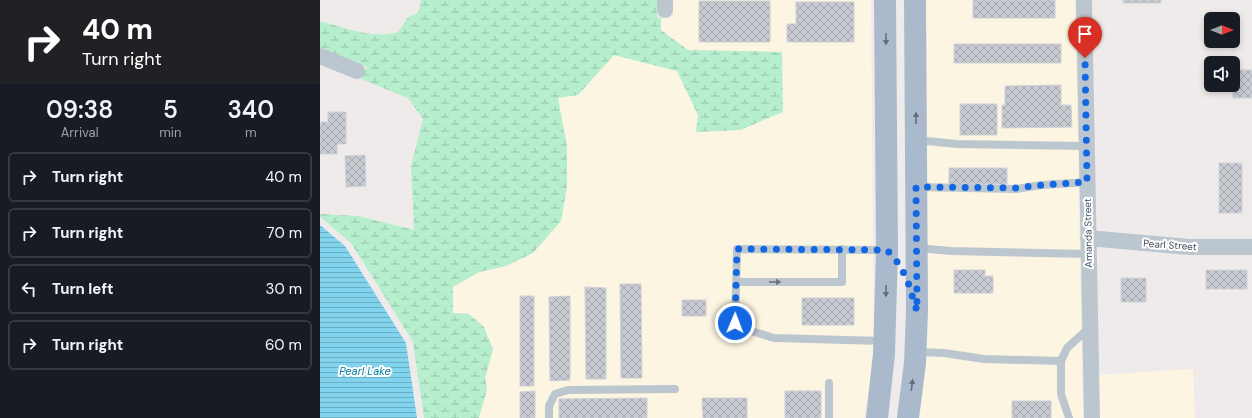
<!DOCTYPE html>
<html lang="en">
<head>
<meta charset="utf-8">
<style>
	:root { --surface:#171b24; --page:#242831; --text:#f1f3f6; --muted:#9ea1a6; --line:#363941 }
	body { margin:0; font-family:"DM Sans",sans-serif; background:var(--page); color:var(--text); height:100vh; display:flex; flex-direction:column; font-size:15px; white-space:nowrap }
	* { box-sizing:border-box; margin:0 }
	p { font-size:13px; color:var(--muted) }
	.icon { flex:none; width:22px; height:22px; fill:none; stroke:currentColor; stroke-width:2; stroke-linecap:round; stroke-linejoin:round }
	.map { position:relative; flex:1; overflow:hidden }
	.drawer { display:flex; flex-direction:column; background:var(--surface); width:320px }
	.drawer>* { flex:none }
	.hud { background:#202124; color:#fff; overflow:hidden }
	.needle { width:26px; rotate:90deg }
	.tools { position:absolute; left:884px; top:12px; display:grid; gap:8px }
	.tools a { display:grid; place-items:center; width:36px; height:36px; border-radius:6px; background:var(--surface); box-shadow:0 2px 6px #0003; font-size:20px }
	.pin { position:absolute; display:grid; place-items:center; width:34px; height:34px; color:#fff; margin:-41px -17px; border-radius:50% 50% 50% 0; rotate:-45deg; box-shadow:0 0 4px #0007 }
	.pin .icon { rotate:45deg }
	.me { position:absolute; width:44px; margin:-22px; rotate:1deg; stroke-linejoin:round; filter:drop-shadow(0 0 3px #0008) }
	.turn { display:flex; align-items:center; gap:14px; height:84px; padding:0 16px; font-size:18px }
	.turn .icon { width:52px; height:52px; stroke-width:2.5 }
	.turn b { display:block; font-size:28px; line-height:34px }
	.eta { display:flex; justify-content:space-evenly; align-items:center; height:68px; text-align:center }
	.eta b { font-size:24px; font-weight:600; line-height:28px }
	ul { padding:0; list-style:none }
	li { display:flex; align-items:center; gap:12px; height:50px; margin:0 8px 6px; padding:0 8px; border:2px solid var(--line); border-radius:6px }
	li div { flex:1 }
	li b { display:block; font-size:15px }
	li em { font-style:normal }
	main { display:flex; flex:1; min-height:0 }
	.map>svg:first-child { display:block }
</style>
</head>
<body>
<main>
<section class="drawer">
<div class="hud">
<div class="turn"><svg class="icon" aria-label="right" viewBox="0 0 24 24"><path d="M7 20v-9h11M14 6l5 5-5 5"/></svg><div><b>40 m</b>Turn right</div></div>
</div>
<div class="eta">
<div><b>09:38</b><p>Arrival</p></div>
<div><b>5</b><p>min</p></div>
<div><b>340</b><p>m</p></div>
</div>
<ul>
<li><svg class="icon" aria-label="right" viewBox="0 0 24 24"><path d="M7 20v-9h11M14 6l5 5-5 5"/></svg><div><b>Turn right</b></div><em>40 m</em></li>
<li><svg class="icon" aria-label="right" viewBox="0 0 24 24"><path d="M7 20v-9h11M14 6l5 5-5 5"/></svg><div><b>Turn right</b></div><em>70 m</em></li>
<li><svg class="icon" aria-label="left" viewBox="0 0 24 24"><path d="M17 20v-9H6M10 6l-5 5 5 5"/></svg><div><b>Turn left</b></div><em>30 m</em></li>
<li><svg class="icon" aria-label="right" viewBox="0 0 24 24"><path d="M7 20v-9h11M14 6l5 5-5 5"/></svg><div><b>Turn right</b></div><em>60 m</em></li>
</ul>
</section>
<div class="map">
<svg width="932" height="418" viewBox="0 0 932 418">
	<defs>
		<pattern id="wetland-marsh" width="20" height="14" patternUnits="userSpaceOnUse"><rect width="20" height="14" fill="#b7efce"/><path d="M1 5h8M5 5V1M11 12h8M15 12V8" fill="none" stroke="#96c4aa"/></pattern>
		<pattern id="water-rules" width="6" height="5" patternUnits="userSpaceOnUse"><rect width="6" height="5" fill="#82d4ee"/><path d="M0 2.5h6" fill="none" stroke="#6caec4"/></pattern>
		<pattern id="building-cross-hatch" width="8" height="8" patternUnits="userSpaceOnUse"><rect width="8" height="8" fill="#c8cad1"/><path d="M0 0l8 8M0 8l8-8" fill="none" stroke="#a4a6ad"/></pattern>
	</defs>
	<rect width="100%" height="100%" fill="#efebeb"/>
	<path fill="#fcf5e2" d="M353 0H551L554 359 544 418H159L167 389 165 378 173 349 164 327 149 314 133 313V287L159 272 186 266 238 98 258 95 294 55 357 71 378 115 376 132 462 52 368 50 341 30V18L353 17Z
		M606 0H755L763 418H597Z
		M873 369 875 418H780L779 375Z"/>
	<path fill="url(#wetland-marsh)" d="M101 0H337V17L341 18V30L368 50 462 52 463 112 420 130 376 132 378 115 357 71 294 55 258 95 238 98 247 146V187L241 221 213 253 186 266 159 272 133 287V313L149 314 164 327 173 350 165 378 167 389 159 418H104L93 342 31 243 0 217V214L39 216 94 230 91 166 103 119 88 98 41 79 47 67 0 48V21C25 28 52 39 78 32L88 17 98 13Z"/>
	<path fill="url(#water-rules)" d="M0 225 25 246 86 343 97 418H0Z"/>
	<path fill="url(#building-cross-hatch)" stroke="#cfd1d8" d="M653 0H735V18H653Z
		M803 0H841V3H803Z
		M379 1H450V42H379Z
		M476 2H534V42H467V24H476Z
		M634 44H741V63H634Z
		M890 70H891V85H913V70H932V98H913V88H890Z
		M741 85V105H751L752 127 682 128V105H685V86Z
		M640 104H677V135H640Z
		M8 112H26V144H17V154H0V122H8Z
		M45 155 46 186 26 187 25 156Z
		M899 163H922V213H899Z
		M629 168H687V184H629Z
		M634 270H665V276H673V293H634Z
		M886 270H927V289H886Z
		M801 278H826V302H801Z
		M300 284H321L322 378H301Z
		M265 287 286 288V379H266Z
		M200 296H214V386H200Z
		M250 296V380L230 381 229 297Z
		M482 298H534V325H482Z
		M362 300H386V316H362Z
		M215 391V418H200V392Z
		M465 391H501V418H465Z
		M327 398V418H239V399Z
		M382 398H427V418H383Z
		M692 401H731V418H692Z"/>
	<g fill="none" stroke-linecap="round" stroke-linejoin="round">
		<path stroke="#bcc6cf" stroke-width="8" d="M597 140 637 144 767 146
			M597 187 696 189 722 185 767 182
			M597 248 631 251 769 254
			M416 282H522V249
			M563 341 454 338 428 330 415 323 417 249 566 250
			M596 352 624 353 664 359 741 361
			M509 383V418
			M229 418V406L235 394 248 390 355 389
			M749 418 741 394V361L747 348 769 328"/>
		<path stroke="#bcc6cf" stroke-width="16" d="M345 0V10
			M764 0 772 418
			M0 56 37 71
			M768 238 869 247H932"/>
		<path stroke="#aabacc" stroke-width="22" d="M557 418 564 354 567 250 565 0
			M588 418 595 363 597 311 595 0"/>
	</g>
	<defs><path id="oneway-solid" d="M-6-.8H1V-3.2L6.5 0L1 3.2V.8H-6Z"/></defs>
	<g fill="#636e7c">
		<use href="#oneway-solid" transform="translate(566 39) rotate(90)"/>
		<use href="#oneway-solid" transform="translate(596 118) rotate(-90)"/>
		<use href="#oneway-solid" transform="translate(566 291) rotate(91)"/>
		<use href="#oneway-solid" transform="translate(592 385) rotate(-83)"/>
	</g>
	<use fill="#68727c" href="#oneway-solid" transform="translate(455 282)"/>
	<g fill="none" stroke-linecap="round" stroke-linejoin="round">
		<path stroke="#1367e2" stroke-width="7" stroke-dasharray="0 12.6" d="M415 323 417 249 567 250 579 264 587 279 597 311 596 187 696 188 722 185 767 182 765 58"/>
	</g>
	<g text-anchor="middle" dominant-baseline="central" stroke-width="4" stroke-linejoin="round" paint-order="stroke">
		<g font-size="10" fill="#444e59" stroke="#fff">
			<text transform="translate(768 233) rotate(-91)">Amanda Street</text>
			<text transform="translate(850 245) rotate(4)">Pearl Street</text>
		</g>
		<g font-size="11" font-style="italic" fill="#087ca1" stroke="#fff">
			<text x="45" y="371">Pearl Lake</text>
		</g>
	</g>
</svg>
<div class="tools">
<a><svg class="needle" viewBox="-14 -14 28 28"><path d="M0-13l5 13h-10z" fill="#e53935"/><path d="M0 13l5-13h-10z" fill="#9ea1a6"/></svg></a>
<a><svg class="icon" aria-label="sound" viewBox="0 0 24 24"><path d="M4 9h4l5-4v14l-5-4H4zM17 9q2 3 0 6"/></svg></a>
</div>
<div class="pin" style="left:765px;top:58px;background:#d93025"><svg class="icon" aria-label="arrive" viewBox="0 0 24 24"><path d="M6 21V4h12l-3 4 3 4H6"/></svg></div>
<svg class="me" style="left:415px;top:323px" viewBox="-20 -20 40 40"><circle r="17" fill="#1367e2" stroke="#fff" stroke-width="3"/><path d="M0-11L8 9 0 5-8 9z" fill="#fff"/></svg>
</div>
</main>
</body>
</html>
